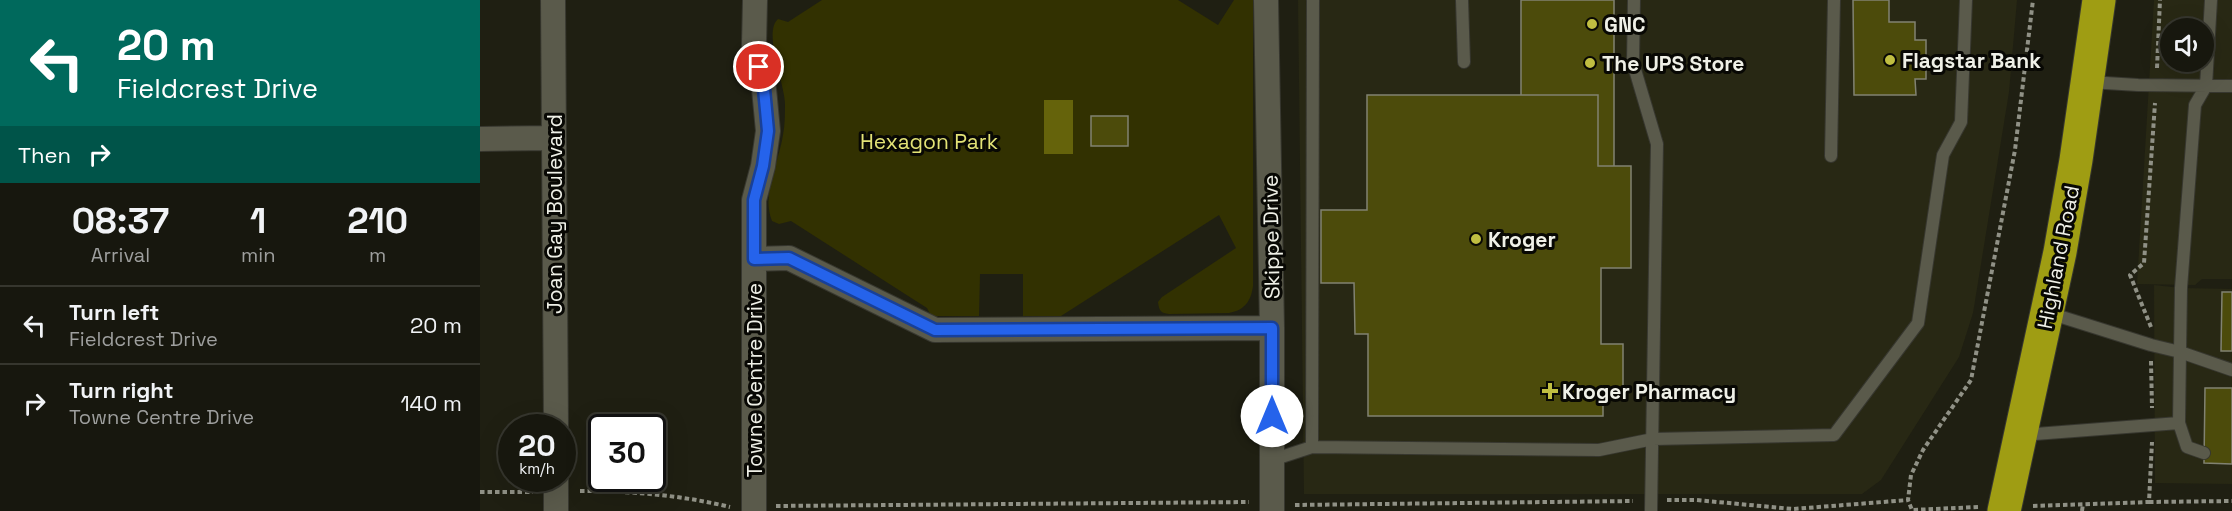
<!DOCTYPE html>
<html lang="en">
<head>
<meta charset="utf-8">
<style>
	:root { --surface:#17170e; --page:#24241c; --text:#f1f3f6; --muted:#9e9f9e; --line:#36362e }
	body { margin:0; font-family:"Space Grotesk",sans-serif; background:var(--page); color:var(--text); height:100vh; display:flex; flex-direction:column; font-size:22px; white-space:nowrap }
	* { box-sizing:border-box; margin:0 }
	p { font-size:20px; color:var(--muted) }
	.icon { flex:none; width:33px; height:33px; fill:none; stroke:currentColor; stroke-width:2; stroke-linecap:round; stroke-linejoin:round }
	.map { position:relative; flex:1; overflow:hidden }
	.details { display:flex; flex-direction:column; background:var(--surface); width:480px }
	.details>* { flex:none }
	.banner { background:#00695c; color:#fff; overflow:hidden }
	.buttons { position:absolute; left:1680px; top:18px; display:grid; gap:12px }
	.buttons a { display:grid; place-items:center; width:54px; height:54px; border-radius:50%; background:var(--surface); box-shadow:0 6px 24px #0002,0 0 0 2px var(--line); font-size:30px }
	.speed { position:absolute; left:18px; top:414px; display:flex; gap:12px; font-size:30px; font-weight:700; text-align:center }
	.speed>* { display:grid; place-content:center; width:78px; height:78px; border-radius:50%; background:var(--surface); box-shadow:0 6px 24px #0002,0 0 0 2px var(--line); line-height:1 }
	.speed small { font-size:15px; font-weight:400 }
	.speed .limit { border:3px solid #111; border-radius:9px; background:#fff; color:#111 }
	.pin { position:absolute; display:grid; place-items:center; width:51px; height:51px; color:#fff; margin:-26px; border:3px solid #fff; border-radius:50%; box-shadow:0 2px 6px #0007 }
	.me { position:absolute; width:66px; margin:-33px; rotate:0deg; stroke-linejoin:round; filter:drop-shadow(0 0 4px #0008) }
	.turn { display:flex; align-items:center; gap:21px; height:126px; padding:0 18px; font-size:27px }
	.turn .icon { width:78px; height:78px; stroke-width:2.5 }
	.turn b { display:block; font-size:42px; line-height:51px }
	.then { display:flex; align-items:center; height:57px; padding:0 18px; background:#0003; gap:12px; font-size:22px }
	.eta { display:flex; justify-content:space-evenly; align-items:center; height:102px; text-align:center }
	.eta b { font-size:36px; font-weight:800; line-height:42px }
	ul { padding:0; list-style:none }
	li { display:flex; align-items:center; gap:18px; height:78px; padding:0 18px; border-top:2px solid var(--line) }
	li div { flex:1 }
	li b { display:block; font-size:22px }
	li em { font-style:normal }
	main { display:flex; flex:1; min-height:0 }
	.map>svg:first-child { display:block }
</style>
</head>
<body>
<main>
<section class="details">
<div class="banner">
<div class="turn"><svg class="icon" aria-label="left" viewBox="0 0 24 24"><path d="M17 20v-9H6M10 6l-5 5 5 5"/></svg><div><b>20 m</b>Fieldcrest Drive</div></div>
<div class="then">Then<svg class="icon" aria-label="right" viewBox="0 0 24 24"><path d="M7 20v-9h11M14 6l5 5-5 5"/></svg></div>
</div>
<div class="eta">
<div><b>08:37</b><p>Arrival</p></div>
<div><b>1</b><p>min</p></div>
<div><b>210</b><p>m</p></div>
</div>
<ul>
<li><svg class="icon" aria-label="left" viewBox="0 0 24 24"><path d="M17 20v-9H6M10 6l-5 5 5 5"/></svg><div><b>Turn left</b><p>Fieldcrest Drive</p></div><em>20 m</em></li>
<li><svg class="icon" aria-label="right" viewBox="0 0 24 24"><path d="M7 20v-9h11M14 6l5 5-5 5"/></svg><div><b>Turn right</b><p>Towne Centre Drive</p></div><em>140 m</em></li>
</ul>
</section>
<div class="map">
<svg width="1752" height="511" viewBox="0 0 1752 511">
	<rect width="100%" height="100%" fill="#1f1f12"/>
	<path fill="#282814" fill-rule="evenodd" d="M818 0H1537L1529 92 1493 313 1479 357 1401 480 1382 494H824Z
		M1674 0H1752V279H1722L1715 285 1657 284ZM1690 28H1724V62H1690Z
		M1674 285 1701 288 1752 289V484L1675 483Z"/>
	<path fill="#323101" d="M342 0H698L738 25 754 0H773V286C771 301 765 310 749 313L689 314C681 313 679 311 678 302L682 297 756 248 739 215 581 316H543V274H500L499 316H451L447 308 311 221 299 224 292 221C281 194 299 162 303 135 305 125 305 114 305 103 304 82 283 32 298 19L308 22Z"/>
	<path fill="#65630b" d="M564 100H593V154H564Z"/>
	<path fill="#4c4b0b" stroke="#818272" stroke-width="1.5" d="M1041 0H1134V166H1118V95H1041Z
		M1373 0H1409V22H1435V40H1446V79H1435L1436 95H1374Z
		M887 95H1118V166H1151V268H1121V344H1143V390H1123V416H888V334H875L874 283H841V210H887Z
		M611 116H648V146H611Z
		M1742 292H1752V351H1741Z
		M1725 388H1752V464L1724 463Z"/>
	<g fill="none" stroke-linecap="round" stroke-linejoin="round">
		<g stroke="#37372f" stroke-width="14">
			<path id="lane" d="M982 0 984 62
				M1154 0 1153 63 1177 144 1171 511
				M1609 82 1658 85 1752 86
				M1351 156 1354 0
				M1569 313 1671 345 1700 352 1701 288 1715 105 1726 86 1731 0
				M1542 435 1699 423
				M832 447 833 0
				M1724 453 1707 447 1699 423 1700 352 1752 370
				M792 460 832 447 1119 450 1173 439 1354 435 1438 323 1463 155 1481 122 1486 0"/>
		</g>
		<g stroke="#37372f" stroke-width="26">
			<path id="street" d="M73 0 76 428
				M786 0 792 328V511
				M0 139 73 138
				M274 259 309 258 455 330 792 328
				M76 478V511
				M274 511V200L283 166 288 131 284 89 274 45 275 0"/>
		</g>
		<g stroke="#37372f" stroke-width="35">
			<path id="highway" d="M1524 511 1580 252 1596 160 1619 0"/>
		</g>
		<path stroke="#909186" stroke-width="4" stroke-dasharray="4.5 3" stroke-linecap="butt" d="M1677 68 1680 0
			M1671 327 1650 275 1664 263 1675 103
			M1671 361 1672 408
			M100 491C151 491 200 495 250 507
			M0 492H53
			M1187 500H1216L1313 509 1428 500
			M1669 502 1752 501
			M815 505 1153 501
			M296 506 769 502
			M1553 506 1669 502 1672 442
			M1498 507 1432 510 1428 500 1431 475 1443 450 1491 380 1535 150 1553 0
			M1602 511 1603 504"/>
		<use href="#lane" stroke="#5a5a4b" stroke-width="12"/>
		<use href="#street" stroke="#5a5a4b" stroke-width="24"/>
		<use href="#highway" stroke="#9f9d13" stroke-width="33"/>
	</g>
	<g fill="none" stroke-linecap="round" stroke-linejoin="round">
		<g stroke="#184099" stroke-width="15">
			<path id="route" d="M279 67 284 89 288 131 283 166 274 200V259L309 258 455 330 792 328V416"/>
		</g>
		<use href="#route" stroke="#2563eb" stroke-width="10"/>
	</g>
	<g fill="#c0be41" stroke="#080804" stroke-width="2">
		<circle cx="1112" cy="24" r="6"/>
		<circle cx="1410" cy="60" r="6"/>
		<circle cx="1110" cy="63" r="6"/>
		<circle cx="996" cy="239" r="6"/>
		<path d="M1067 382h6v6h6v6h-6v6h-6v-6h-6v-6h6z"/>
	</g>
	<g text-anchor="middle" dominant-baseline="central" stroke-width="6" stroke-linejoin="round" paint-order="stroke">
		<g font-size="21" font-weight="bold" fill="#eff0e7" stroke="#080804" text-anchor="start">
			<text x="1124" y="24">GNC</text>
			<text x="1422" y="60">Flagstar Bank</text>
			<text x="1122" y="63">The UPS Store</text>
			<text x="1008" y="239">Kroger</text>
			<text x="1082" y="391">Kroger Pharmacy</text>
		</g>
		<g font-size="21" fill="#e3e376" stroke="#080804">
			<text x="449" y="141">Hexagon Park</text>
		</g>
		<g font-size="21" fill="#eff0e7" stroke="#080804">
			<text transform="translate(74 214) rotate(-90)">Joan Gay Boulevard</text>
			<text transform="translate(791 237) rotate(-91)">Skippe Drive</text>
			<text transform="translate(1578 257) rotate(-79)">Highland Road</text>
			<text transform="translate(274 380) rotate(-90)">Towne Centre Drive</text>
		</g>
	</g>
</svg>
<div class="buttons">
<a><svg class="icon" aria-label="sound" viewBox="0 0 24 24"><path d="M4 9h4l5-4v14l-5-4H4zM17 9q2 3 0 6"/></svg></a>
</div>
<div class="speed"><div>20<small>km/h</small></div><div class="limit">30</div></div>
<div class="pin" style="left:279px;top:67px;background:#d93025"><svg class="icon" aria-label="arrive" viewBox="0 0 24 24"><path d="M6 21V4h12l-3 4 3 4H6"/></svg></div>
<svg class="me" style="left:792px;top:416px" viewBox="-20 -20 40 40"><circle r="19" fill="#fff"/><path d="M0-13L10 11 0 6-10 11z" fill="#2563eb"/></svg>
</div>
</main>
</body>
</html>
